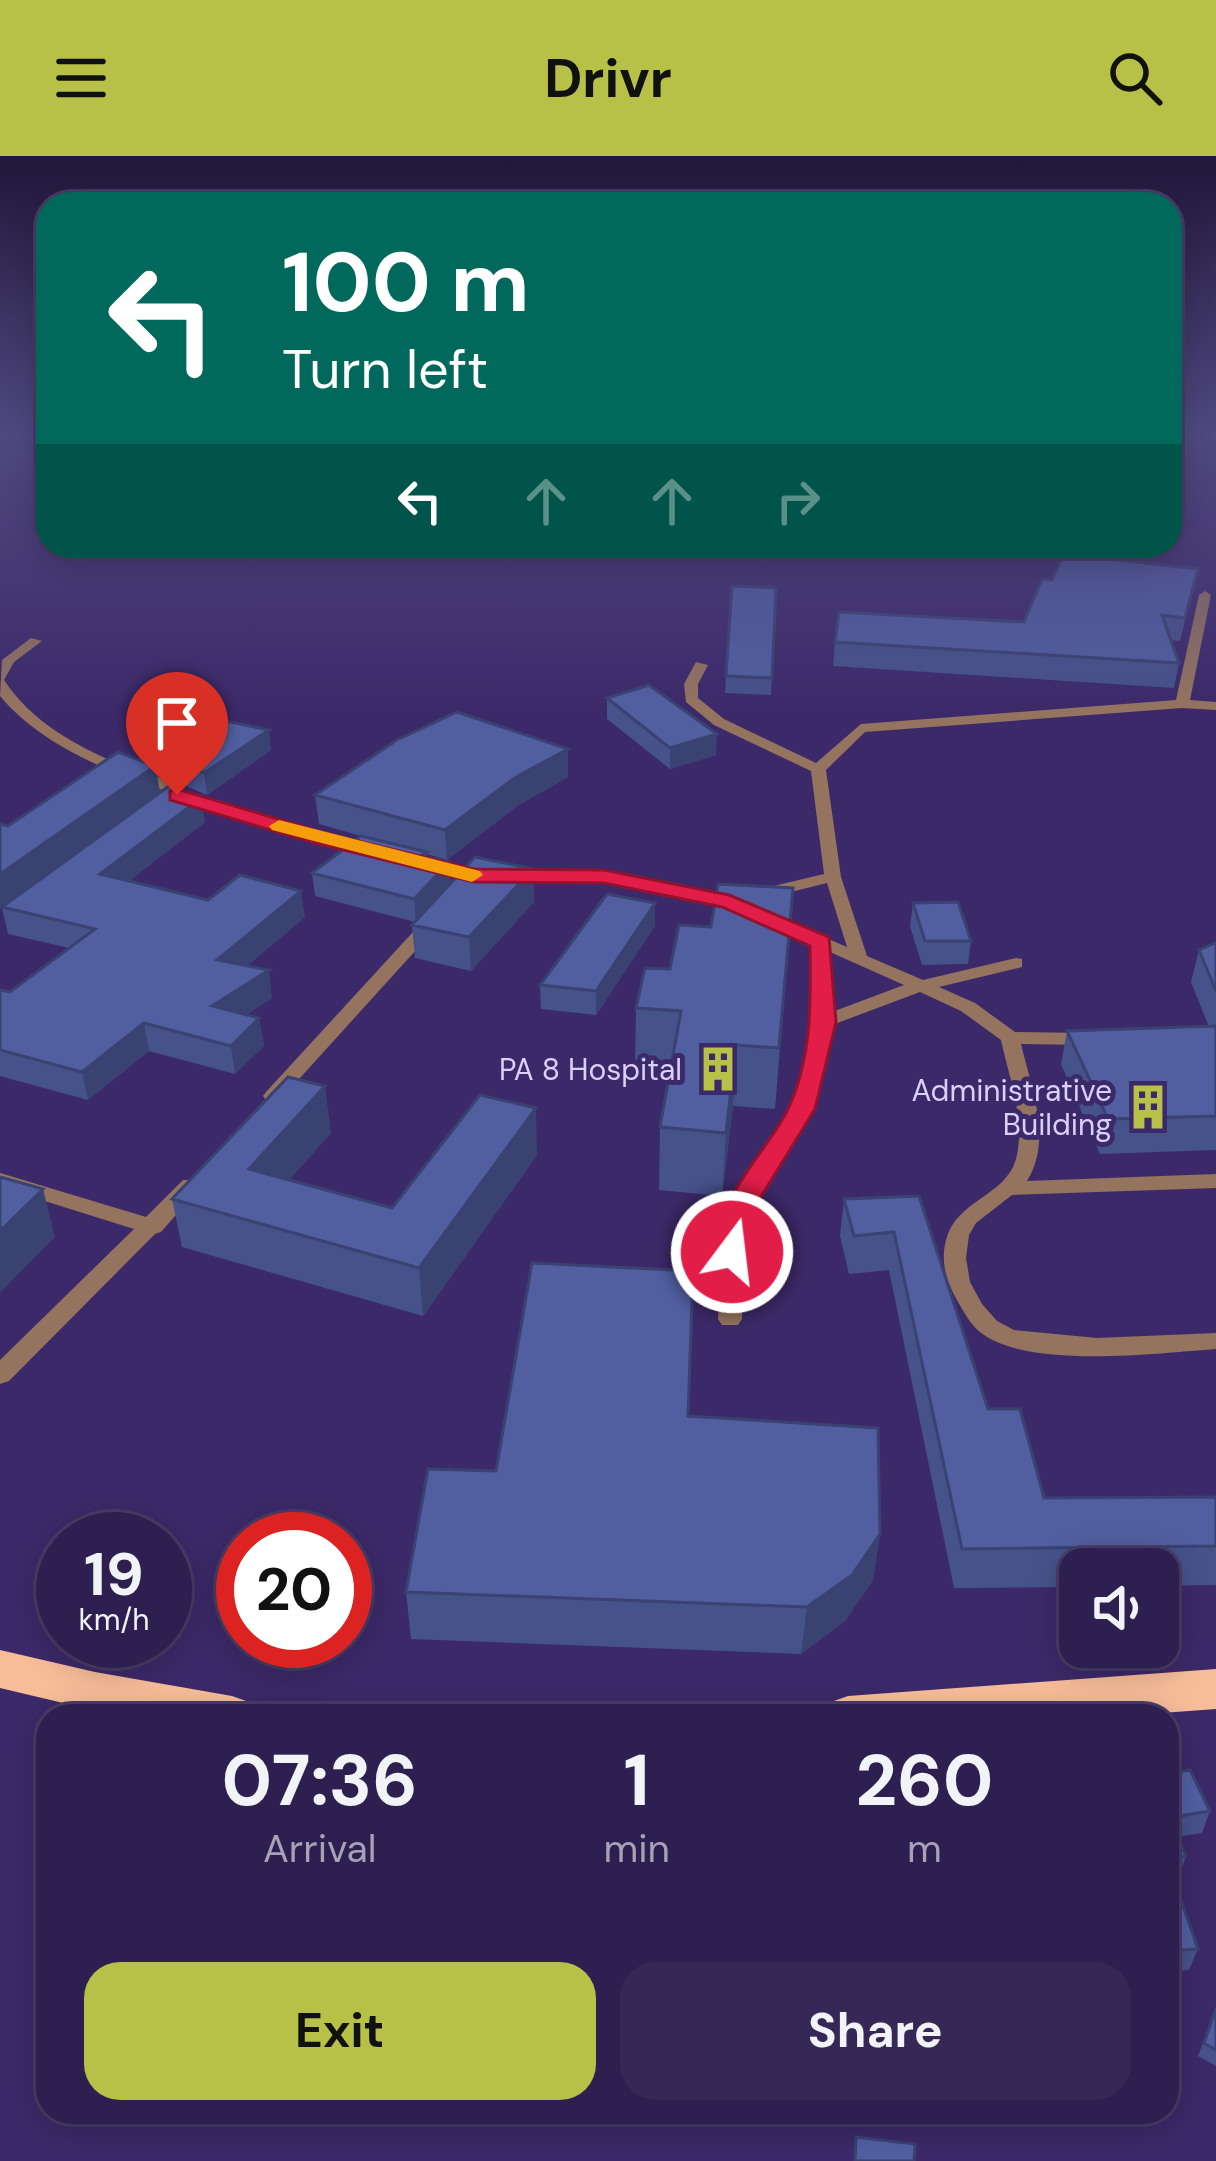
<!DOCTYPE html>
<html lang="en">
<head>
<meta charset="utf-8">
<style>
	:root { --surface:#2d1f4f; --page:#352756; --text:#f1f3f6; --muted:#a7a2b7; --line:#483d66; --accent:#b8c147 }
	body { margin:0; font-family:"DM Sans",sans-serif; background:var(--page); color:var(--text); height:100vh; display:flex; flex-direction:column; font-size:45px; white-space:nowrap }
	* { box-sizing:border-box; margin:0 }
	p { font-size:39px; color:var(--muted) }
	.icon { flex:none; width:66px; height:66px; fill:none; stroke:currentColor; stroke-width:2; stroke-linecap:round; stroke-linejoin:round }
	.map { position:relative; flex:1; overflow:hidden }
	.panel { position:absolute; left:36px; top:1548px; width:1143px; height:420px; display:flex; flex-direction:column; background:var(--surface); border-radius:36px; box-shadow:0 6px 30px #0003,0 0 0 3px var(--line) }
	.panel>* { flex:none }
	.hud { position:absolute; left:36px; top:36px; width:1146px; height:366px; border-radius:36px; box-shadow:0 6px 30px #0003,0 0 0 3px var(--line); background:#00695c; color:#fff; overflow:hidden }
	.fabs { position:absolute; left:1059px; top:1392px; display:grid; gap:24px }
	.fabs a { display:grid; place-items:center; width:120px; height:120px; border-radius:24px; background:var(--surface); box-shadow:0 6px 30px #0003,0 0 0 3px var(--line); font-size:60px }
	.speed { position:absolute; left:36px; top:1356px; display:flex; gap:24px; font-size:60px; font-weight:700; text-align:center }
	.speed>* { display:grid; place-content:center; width:156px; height:156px; border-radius:50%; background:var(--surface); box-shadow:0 6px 30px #0003,0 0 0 3px var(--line); line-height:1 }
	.speed small { font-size:30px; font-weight:400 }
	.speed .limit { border:18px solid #d22; background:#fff; color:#111 }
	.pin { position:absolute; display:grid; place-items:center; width:102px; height:102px; color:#fff; margin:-123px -51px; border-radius:50% 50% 50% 0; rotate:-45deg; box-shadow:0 0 12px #0007 }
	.pin .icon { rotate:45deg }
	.me { position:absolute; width:132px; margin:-66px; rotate:15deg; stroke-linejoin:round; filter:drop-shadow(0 0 9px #0008) }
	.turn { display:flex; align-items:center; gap:42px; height:252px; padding:0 48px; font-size:54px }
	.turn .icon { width:156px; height:156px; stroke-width:2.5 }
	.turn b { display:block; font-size:84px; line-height:102px }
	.lanes { display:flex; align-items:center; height:114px; padding:0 48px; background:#0003; justify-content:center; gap:60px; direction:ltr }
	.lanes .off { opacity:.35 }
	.eta { display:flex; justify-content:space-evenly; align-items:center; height:204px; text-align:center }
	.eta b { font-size:72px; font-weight:700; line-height:84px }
	.action { display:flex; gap:24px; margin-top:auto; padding:24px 48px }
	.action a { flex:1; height:138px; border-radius:36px; background:var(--accent); color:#111; font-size:48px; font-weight:700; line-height:138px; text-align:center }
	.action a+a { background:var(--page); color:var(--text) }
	header { display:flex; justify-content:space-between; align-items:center; height:156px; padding:0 48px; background:var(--accent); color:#111; font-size:54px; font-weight:700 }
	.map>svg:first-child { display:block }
</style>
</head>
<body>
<header><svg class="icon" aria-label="menu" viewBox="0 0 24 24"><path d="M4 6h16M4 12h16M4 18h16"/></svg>Drivr<svg class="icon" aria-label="search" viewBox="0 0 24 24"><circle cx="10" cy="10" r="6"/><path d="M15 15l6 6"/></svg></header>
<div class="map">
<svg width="1216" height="2005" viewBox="0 0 1216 2005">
	<rect width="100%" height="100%" fill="#3c2969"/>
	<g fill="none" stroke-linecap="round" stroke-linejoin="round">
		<path fill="#95745f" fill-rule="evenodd" d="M1205 435 1211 439 1190 544 1216 546V554L1182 552 865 576 826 614 841 721 867 800 923 824 1016 802 1022 803V811L939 831 975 847 1015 876 1089 877 1099 883 1089 889 1021 888C1031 931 1053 983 1027 1025L1216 1018V1032L1012 1039 976 1067 969 1079 966 1102 970 1126 982 1148 997 1165 1014 1174 1097 1182 1216 1177V1193C1157 1197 1027 1214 980 1176 970 1168 964 1156 958 1146 947 1127 940 1107 946 1084 956 1044 1006 1040 1016 1003 1026 965 1009 922 1001 884L961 855 920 836 832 869 812 953 745 1062 742 1163 738 1169H722L718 1163 723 1062 792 953 814 866 812 788 724 749 604 725H474L419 711 417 708 425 703 474 715H604L729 740 847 791 827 727 763 743 755 738 757 734 824 718 811 615 714 569 686 546 684 528 696 506 708 509 698 528V542L724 563 816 607 861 568 1176 544 1199 439ZM830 796 904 829 832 856Z
			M31 482 42 485 14 506 4 524C32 567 82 594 130 612 150 619 167 621 182 636L385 696 377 701 371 699 172 642C155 625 133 624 111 615 70 597 28 574 0 540L2 504Z
			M430 763 436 764V772L280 944H266L263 940 266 936 424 764Z
			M0 1017 146 1061 183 1024H199L202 1029 161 1076 155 1078 9 1225 0 1228V1204L134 1073 0 1031Z"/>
		<path fill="#f7bd99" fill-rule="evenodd" d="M0 1494 95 1516 232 1540 249 1546 255 1560H118L0 1532Z
			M1216 1513V1553L1121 1560H825L831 1546 848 1540Z"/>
	</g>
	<path fill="#46528a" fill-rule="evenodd" d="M1198 413 1180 485 1171 484 1179 507 1174 532 833 510 835 486 1024 466 1052 424Z
		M732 430 776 432 771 539 725 537Z
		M607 542 716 599 670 613 607 563Z
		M138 590 271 594 207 639 184 629 185 638 205 666 129 725 208 744 305 761 247 810 272 842 246 859 259 862 264 890 235 918 149 895 88 944 0 920V834L10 836 69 792 8 778 2 752 0 753V668L8 670 140 604ZM157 617 176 625 160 637Z
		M568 621 517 650 447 704 427 698V702L451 727 533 713 534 746 471 815 415 802 412 769 415 766 315 740 312 717 361 680 319 668 315 639Z
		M793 732 775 953 733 950 722 1040 659 1034 660 971 670 914 635 912 636 852 711 771Z
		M655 747V770L596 859 541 853 540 829Z
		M913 747 971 785 968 808 922 809 910 770Z
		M1216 789V994L1100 998 1061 908 1067 875 1209 871 1191 826 1199 794Z
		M331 977 289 1024 392 1052 537 999 423 1160 182 1091 172 1043Z
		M919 1040 988 1253 1044 1342 1216 1341V1429L1158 1430V1413H1080V1431L954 1432 889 1114 849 1118 840 1080 844 1043Z
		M688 1260 880 1378 873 1424 845 1465 801 1498 411 1483 406 1436 496 1315Z
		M1167 1618 1210 1655 1202 1677 1176 1681 1186 1700 1178 1722 1174 1723 1198 1793 1189 1814 1167 1816Z
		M1216 1851V1910L1198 1900Z"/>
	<path fill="#394271" d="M269 574 271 594 207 639 204 617Z
		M717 578 716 599 670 613V592Z
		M568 593V621L517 650 447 704 445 674 516 621Z
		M155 610 160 638 0 753V718Z
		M183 628 188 652 201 642 205 666 105 744 100 718 173 635Z
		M449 706 451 729 416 766 414 743Z
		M533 713 534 746 471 815 469 781Z
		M301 735 305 761 222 831 217 804Z
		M655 747V770L596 859V835Z
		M269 814 272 842 216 878 212 850Z
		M259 862 264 890 235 918 231 890Z
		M144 867 149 895 88 944 82 916Z
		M736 889 733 950 722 1040 726 977Z
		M325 930 331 977 256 1061 249 1013Z
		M536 952 537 999 423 1160 419 1112Z
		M43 1033 55 1081 0 1137V1075Z
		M880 1378 873 1424 845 1465 801 1498 807 1451Z"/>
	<path fill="#515fa1" stroke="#394271" stroke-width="3" d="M1064 398 1198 413 1185 462 1162 459 1179 507 835 486 839 456 1024 466 1042 423 1052 424Z
		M732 430 776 432 772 522 726 520Z
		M649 529 717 578 670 592 607 542Z
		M457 556 568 593 516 621 445 674 315 639 397 584Z
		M187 557 269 574 204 617 138 590Z
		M118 596 155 610 0 718V668L8 670Z
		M176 625 183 628 173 635 201 642 100 718 208 744 240 719 301 735 217 804 269 814 212 850 259 862 231 890 144 867 82 916 0 894V834L10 836 95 773 2 751Z
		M361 680 427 696 421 700 449 706 414 743 312 717Z
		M475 701 533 713 469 781 412 769Z
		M718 728 793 732 779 892 736 889 726 977 660 971 681 855 636 852 645 812 670 813 679 769 711 771Z
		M607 738 655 747 596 835 540 829Z
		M958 746 971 785H925L913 747Z
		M1215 787 1216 789V835L1199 794Z
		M1216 870V960L1108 963 1067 875Z
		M288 921 325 930 249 1013 392 1052 480 939 536 952 419 1112 172 1043Z
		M0 1021 43 1033 0 1075Z
		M919 1040 988 1253H1020L1044 1342 1216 1341V1390L962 1393 894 1076 854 1080 844 1043Z
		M532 1107 693 1115 688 1260 878 1272 880 1378 852 1419 807 1451 406 1436 428 1313 496 1315Z
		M1190 1614 1210 1655 1167 1662 1186 1700 1167 1704 1198 1793 1167 1795V1618Z
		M1216 1853V1894L1204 1887Z
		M856 1981 915 1988 914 2005H855Z"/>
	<linearGradient id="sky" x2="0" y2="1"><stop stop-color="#21173a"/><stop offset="0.5" stop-color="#504981"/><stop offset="1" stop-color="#504981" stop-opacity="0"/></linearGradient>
	<rect width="1216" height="555" fill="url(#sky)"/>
	<path fill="#e11d48" stroke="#92132f" stroke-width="3" d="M177 633 325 677 474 713 604 714 729 739 829 781 836 866 815 953 748 1062 743 1102H722C700 1060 769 993 787 955 812 904 811 845 810 790L722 751 604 727 474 726 311 686 170 644V635Z"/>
	<path fill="#f59e0b" d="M279 664 480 715 483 719 472 726 272 674 269 670Z"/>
	<defs>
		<g id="building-bare" transform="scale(3.6)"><path d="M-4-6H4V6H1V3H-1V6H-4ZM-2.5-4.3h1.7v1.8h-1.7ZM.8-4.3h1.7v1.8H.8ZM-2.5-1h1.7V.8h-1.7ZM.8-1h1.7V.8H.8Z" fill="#b8c147" stroke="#3c2969" stroke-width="2.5" paint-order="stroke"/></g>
	</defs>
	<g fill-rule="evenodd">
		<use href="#building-bare" x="718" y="913"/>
		<use href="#building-bare" x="1148" y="951"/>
	</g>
	<g text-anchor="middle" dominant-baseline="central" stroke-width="10" stroke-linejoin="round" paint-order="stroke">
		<g font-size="30" fill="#d8d1f8" stroke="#3c2969" text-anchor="end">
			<text x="682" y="913">PA 8 Hospital</text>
			<text x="1112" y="934">Administrative<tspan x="1112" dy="34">Building</tspan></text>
		</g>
	</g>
</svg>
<div class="fabs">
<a><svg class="icon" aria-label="sound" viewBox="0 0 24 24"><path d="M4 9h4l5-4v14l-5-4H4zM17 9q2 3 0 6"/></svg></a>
</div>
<div class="speed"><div>19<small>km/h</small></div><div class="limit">20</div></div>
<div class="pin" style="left:177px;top:639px;background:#d93025"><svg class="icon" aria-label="arrive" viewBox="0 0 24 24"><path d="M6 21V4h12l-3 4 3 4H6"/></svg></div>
<svg class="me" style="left:732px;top:1096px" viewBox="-20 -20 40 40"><circle r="17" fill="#e11d48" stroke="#fff" stroke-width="3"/><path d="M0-11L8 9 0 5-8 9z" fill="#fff"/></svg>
<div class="hud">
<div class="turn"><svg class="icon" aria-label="left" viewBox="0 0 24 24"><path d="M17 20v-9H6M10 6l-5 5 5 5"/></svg><div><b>100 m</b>Turn left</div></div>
<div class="lanes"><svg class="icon" aria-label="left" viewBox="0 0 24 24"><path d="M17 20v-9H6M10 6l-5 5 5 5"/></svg><svg class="icon off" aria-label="ahead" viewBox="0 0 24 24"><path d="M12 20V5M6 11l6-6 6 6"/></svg><svg class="icon off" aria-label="ahead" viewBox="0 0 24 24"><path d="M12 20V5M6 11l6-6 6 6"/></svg><svg class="icon off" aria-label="right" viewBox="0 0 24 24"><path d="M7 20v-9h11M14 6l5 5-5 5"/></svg></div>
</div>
<section class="panel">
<div class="eta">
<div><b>07:36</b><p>Arrival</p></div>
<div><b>1</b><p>min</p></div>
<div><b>260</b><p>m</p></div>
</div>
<div class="action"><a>Exit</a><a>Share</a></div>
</section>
</div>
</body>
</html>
